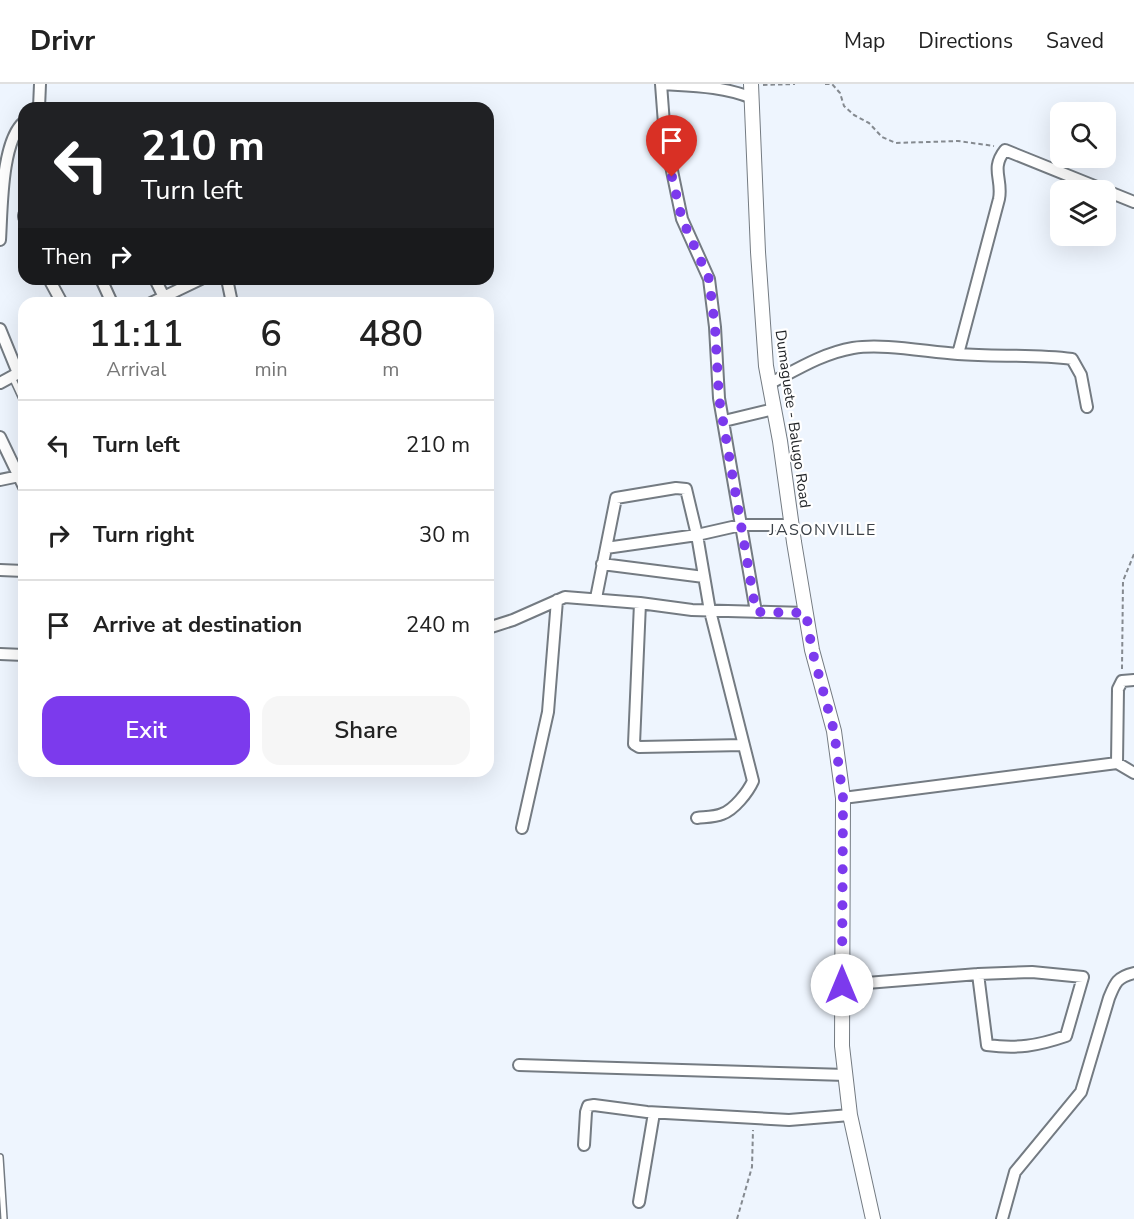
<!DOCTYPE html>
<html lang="en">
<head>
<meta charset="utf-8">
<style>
	:root { --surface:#fff; --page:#f6f6f6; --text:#222; --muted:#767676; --line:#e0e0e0; --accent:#7c3aed }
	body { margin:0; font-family:"Nunito Sans",sans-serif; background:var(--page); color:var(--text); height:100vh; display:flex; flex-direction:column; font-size:22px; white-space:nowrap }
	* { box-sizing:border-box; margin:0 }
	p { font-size:20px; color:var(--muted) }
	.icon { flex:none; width:33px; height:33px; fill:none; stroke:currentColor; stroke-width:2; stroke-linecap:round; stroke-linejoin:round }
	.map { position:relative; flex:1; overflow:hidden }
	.drawer { position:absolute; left:18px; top:213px; width:476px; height:480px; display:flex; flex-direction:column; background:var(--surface); border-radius:18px; box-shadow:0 6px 24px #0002 }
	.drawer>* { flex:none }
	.top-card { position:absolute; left:18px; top:18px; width:476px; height:183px; border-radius:18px; box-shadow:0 6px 24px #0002; background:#202124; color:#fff; overflow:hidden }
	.controls { position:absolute; left:1050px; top:18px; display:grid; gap:12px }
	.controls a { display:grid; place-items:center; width:66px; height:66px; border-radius:12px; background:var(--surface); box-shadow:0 6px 24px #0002; font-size:30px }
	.pin { position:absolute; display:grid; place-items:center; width:51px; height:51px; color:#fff; margin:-62px -26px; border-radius:50% 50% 50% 0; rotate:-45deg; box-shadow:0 0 6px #0007 }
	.pin .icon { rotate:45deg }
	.me { position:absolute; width:66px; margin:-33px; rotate:0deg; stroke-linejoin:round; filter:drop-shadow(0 0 4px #0008) }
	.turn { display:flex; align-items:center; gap:21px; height:126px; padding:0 24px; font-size:27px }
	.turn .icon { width:78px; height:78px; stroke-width:2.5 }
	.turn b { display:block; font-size:42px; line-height:51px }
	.then { display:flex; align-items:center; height:57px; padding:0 24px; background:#0003; gap:12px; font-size:22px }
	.eta { display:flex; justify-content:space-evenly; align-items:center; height:102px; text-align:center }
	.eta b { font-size:36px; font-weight:600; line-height:42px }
	.primary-button { display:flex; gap:12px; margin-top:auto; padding:12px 24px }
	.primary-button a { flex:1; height:69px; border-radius:18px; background:var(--accent); color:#fff; font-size:24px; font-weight:600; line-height:69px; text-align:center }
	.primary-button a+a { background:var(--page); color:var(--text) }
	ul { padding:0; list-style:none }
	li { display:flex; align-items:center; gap:18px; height:90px; padding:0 24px; border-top:2px solid var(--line) }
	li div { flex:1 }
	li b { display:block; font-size:22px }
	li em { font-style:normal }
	header { display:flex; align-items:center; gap:36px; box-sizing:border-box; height:84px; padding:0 30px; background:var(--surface); border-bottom:2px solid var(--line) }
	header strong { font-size:28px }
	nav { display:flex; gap:33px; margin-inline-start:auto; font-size:21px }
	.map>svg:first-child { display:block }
</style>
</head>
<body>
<header>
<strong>Drivr</strong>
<nav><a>Map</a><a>Directions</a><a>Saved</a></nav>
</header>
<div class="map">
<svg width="1134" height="1135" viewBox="0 0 1134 1135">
	<rect width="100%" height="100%" fill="#eef5fe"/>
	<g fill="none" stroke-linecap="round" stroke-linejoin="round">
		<g stroke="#747b82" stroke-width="8">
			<path id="service" d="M12 293 24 319
				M0 1073 4 1135"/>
		</g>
		<g stroke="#747b82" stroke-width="14">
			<path id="minor" d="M661 0 665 53 682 135 709 195 715 243 719 314 756 528
				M661 0C692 2 723 2 752 14
				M39 24 40 0
				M24 131V133
				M0 156C2 126 1 57 24 38
				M49 195 62 219
				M101 195 112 219
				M155 195 164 213
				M227 195 232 219
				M151 219 201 195
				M0 245 18 289
				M958 270 999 115C1003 95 990 85 1005 66L1134 118
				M0 299 24 286
				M769 300C796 286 823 269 853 264 883 259 927 268 958 270 996 273 1034 270 1072 275L1081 291 1087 323
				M724 337 774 325
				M0 353 24 403
				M0 396 24 391
				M606 464 697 451 741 441H792
				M602 480 704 493
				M0 486 24 487
				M596 514 616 414 676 404 686 405 697 451 710 527 753 697C748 708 734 726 722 730 715 733 705 733 697 734
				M640 519 634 660 639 663 744 661
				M488 544 513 536 565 513 640 519 692 526 806 529
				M0 570 24 571
				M1117 679 1118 605 1122 597 1134 596
				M843 714 1117 679 1134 689
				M522 744 548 628 557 516
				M842 901 978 890 1032 888 1083 893 1066 952C1037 962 1017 965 987 961L978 890
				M519 981 846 991
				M584 1061 586 1028 588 1022 594 1021 647 1028 789 1036 850 1031
				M639 1118 654 1029
				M1002 1135 1015 1088 1081 1008 1109 914C1115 899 1117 893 1134 889"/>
		</g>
		<g stroke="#747b82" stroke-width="16">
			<path id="tertiary" d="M751 0 758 168 766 282 780 357 794 458 812 566 834 647 843 714 842 962 850 1031 873 1135"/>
		</g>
		<path stroke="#858a90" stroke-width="2" stroke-dasharray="4.5 3" stroke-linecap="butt" d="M825 0H832L840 9 844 22 854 31 869 39 882 53 896 59 958 57 994 62
			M763 1 795 0
			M338 195 349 197 373 195
			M1122 585 1123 497 1134 470
			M737 1135 752 1083 753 1046"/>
		<use href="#service" stroke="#fff" stroke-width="5"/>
		<use href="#minor" stroke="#fff" stroke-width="10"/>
		<use href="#tertiary" stroke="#fff" stroke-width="14"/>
	</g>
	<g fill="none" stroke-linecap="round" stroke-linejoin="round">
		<path stroke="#7c3aed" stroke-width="10" stroke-dasharray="0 18" d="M672 93 682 135 709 195 715 243 719 314 756 528 806 529 812 566 834 647 843 714 842 901"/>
	</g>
	<g text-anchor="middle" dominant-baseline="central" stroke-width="4.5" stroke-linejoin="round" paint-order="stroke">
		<g font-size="15" fill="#1f2225" stroke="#fff">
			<text transform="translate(793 335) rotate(82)">Dumaguete - Balugo Road</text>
		</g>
		<g font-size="16" letter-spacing="1.5" fill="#3a4047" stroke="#fff">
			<text x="823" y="446">JASONVILLE</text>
		</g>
	</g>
</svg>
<div class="controls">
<a><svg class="icon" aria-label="search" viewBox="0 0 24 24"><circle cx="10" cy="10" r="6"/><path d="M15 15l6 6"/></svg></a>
<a><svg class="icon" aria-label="layers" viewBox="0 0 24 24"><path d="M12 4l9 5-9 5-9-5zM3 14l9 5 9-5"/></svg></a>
</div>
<div class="pin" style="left:672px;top:93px;background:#d93025"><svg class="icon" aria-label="arrive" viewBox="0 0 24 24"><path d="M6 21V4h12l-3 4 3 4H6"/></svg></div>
<svg class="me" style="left:842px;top:901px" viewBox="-20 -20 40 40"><circle r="19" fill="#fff"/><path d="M0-13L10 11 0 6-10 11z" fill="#7c3aed"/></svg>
<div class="top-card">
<div class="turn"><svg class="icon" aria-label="left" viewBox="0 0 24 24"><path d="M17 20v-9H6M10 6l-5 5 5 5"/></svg><div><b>210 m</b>Turn left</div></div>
<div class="then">Then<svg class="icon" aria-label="right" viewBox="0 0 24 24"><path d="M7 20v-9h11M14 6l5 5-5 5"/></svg></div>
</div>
<section class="drawer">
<div class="eta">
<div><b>11:11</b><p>Arrival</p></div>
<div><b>6</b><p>min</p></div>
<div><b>480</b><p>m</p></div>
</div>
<ul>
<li><svg class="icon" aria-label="left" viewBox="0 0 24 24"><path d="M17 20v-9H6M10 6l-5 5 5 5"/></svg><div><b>Turn left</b></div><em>210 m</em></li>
<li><svg class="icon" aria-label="right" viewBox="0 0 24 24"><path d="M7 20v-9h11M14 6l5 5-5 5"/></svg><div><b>Turn right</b></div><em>30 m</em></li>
<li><svg class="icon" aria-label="arrive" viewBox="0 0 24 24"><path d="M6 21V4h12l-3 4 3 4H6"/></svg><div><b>Arrive at destination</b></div><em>240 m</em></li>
</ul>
<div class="primary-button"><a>Exit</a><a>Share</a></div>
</section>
</div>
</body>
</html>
